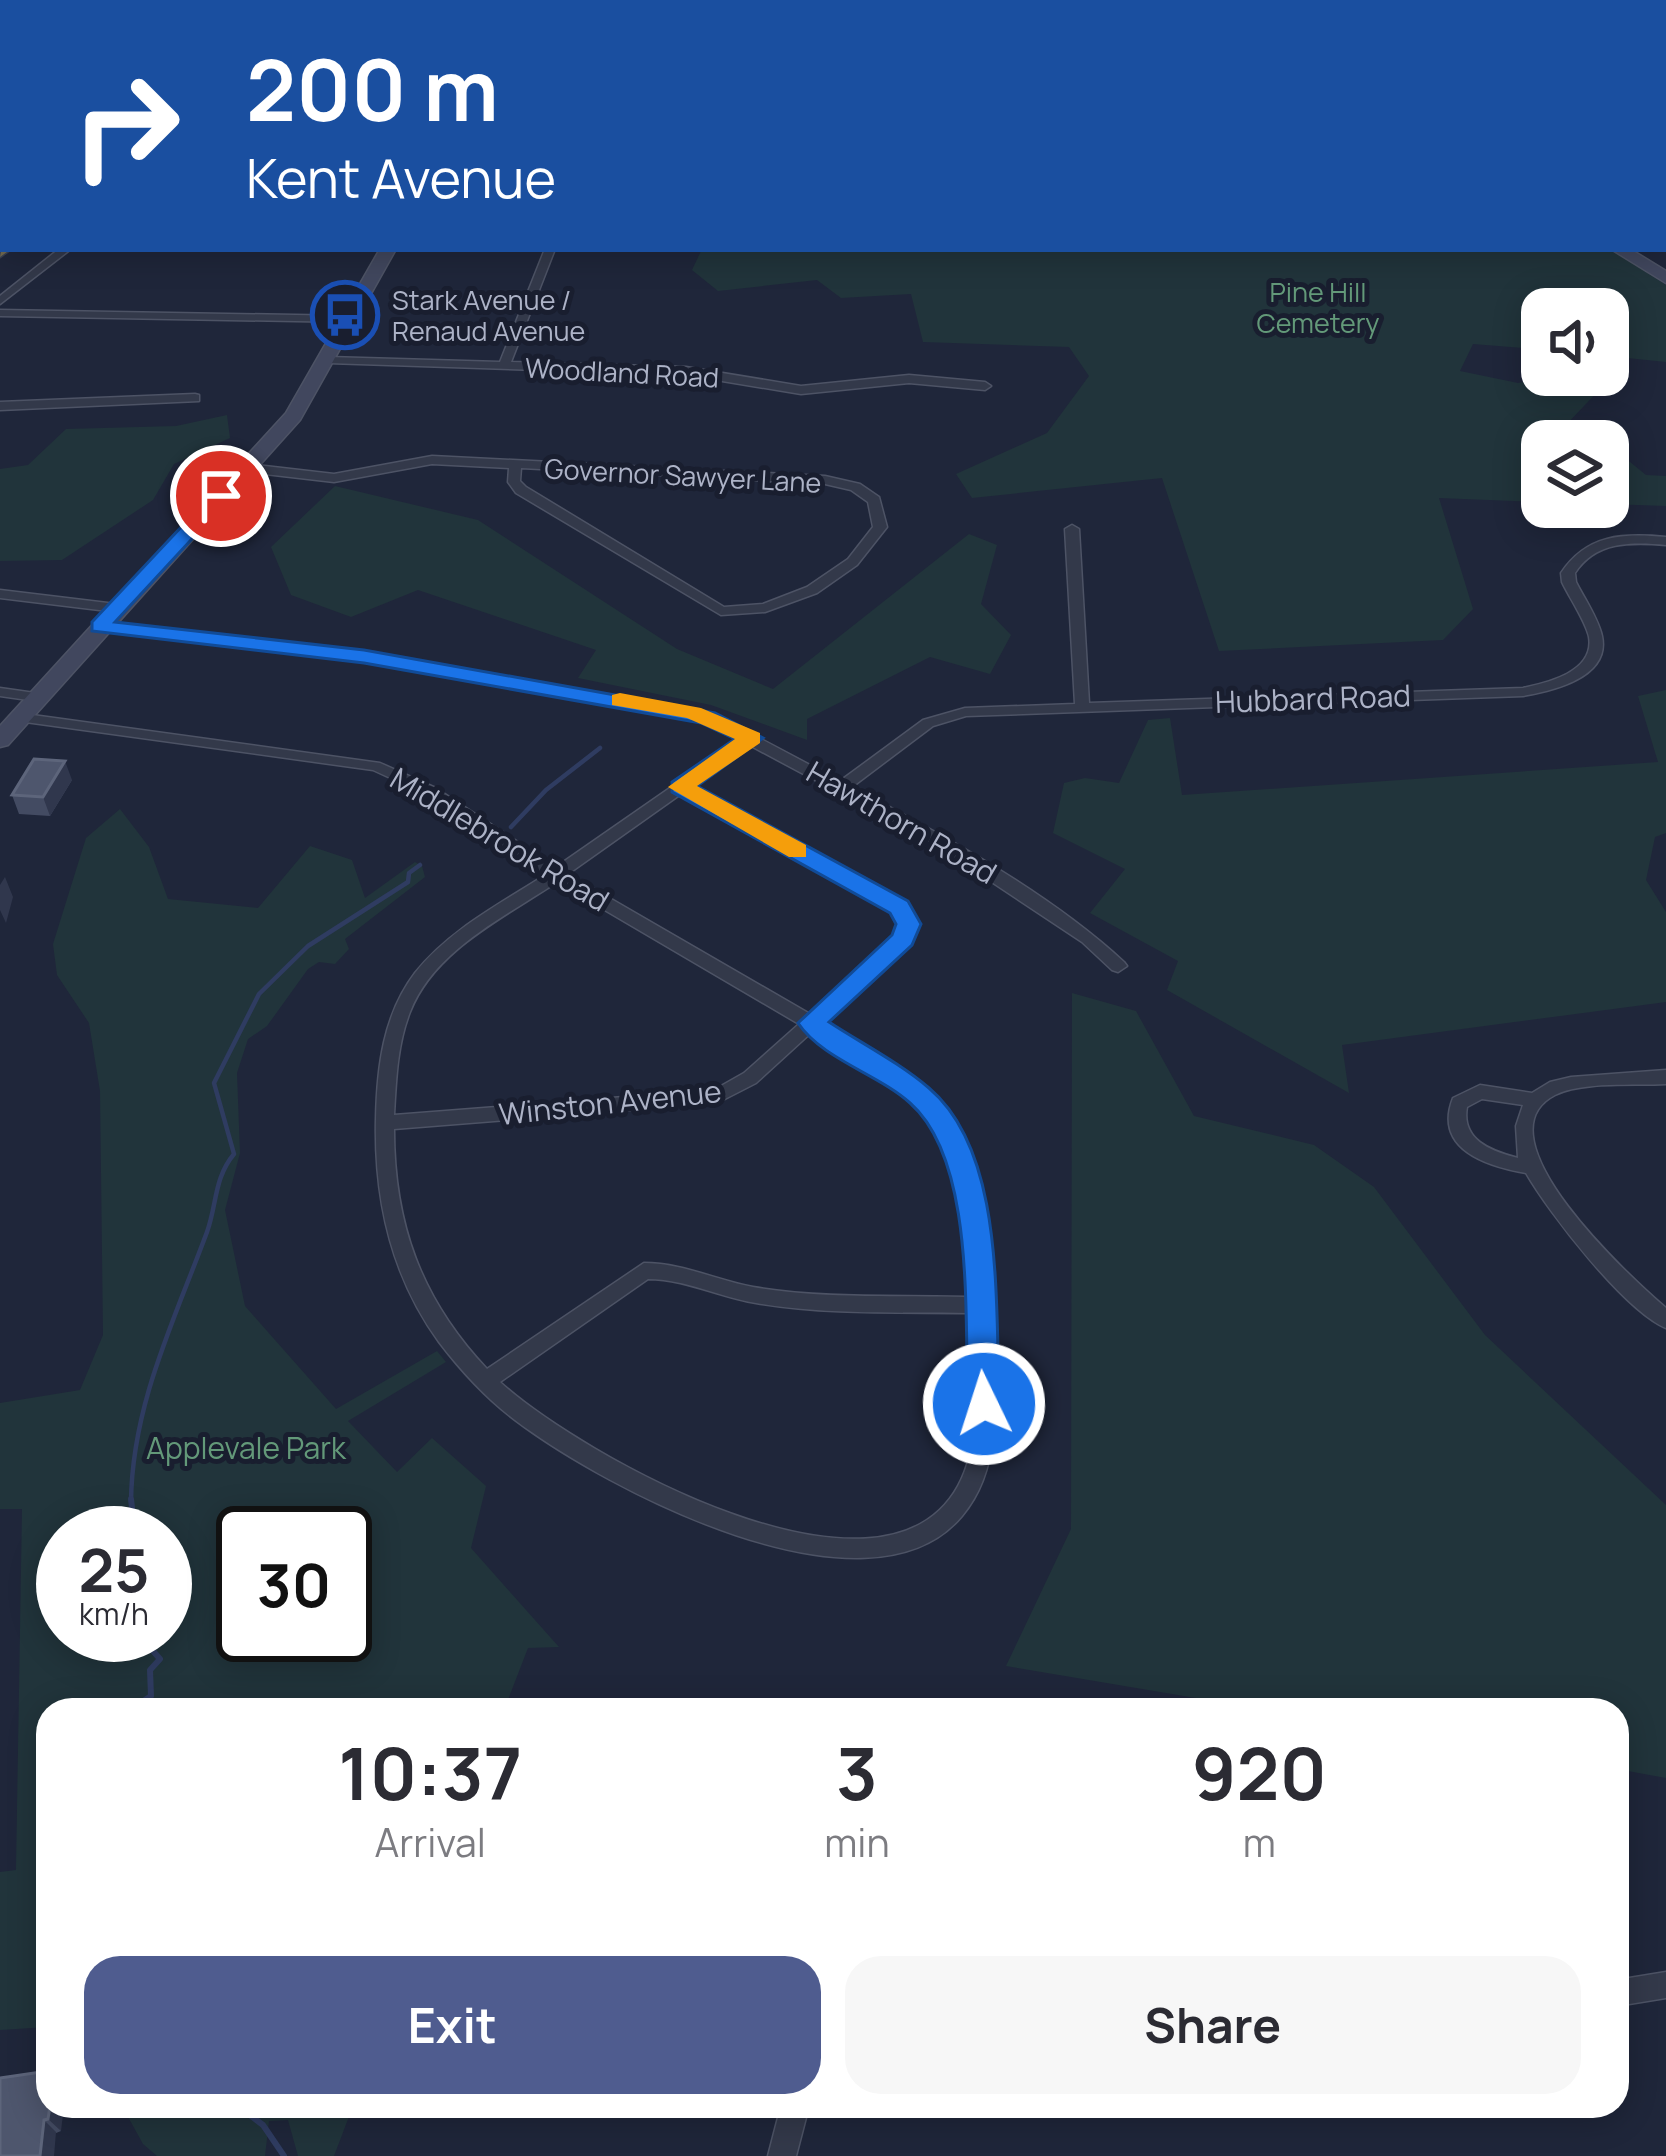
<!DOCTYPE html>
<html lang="en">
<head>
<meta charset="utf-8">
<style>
	:root { --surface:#fff; --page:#f7f7f7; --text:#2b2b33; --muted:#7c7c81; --accent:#4f5c8f }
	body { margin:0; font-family:Manrope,sans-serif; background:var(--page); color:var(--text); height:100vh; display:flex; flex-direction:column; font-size:45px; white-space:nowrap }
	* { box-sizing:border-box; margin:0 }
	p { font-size:39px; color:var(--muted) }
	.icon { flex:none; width:66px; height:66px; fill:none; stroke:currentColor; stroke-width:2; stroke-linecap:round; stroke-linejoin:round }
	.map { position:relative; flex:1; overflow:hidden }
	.panel { position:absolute; left:36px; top:1698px; width:1593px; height:420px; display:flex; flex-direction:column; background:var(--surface); border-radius:36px; box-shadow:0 6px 30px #0003 }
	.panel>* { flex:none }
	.guide { position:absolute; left:0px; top:0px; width:1668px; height:252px; box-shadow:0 6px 30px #0003; background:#1a4fa0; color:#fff; overflow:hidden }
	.controls { position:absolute; left:1521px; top:288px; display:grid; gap:24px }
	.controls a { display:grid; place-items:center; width:108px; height:108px; border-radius:24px; background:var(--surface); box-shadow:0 6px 30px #0003; font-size:60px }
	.speed { position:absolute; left:36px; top:1506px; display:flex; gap:24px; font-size:60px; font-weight:700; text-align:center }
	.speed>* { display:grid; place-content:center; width:156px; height:156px; border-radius:50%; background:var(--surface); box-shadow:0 6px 30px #0003; line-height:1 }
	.speed small { font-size:30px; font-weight:400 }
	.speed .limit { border:6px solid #111; border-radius:18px; background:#fff; color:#111 }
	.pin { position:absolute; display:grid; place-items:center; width:102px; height:102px; color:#fff; margin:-51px; border:6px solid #fff; border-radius:50%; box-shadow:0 3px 12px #0007 }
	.me { position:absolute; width:132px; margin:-66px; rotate:356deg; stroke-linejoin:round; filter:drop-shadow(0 0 9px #0008) }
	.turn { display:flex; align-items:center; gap:42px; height:252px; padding:0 48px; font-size:54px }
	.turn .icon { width:156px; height:156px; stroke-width:2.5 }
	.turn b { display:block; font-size:84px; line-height:102px }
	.eta { display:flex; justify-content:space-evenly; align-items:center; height:204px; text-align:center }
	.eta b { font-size:72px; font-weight:700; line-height:84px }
	.button { display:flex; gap:24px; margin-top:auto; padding:24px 48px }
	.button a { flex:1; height:138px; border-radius:36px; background:var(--accent); color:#fff; font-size:48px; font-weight:700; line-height:138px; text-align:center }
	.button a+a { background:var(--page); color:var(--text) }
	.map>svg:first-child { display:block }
</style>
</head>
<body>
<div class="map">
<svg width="1666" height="2156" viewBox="0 0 1666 2156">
	<rect width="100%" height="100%" fill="#1f263a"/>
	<path fill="#21343b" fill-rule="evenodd" d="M666 0H1097L1103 3H662Z
		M702 249H1610L1666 285V362L1608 356V309H1542V363L1523 348 1473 344 1460 371 1518 383 1558 375H1604L1602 387 1565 426 1601 441H1542V502L1439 498 1473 609 1443 640 1219 651 1162 478 972 498 956 474 1047 433 1089 376 1069 347 923 342 911 294 841 298 817 280 718 291 692 270Z
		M227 415 230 438 174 464 153 500 62 560 0 561V469L28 465 66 429 176 426Z
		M1608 444 1646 475 1666 476V506L1608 504Z
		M335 486 478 520 677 649 773 689 969 534 997 545 981 604 1011 635 990 674 930 657 807 719V740L711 705 578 678 596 650 418 590 351 617 291 595 271 547Z
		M1666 690V833L1655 837 1646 880 1666 912V1002L1342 1045 1349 1093 1167 990 1178 961 1090 913 1125 869 1053 833 1064 783 1085 778 1119 783 1148 720 1170 718 1182 795 1658 762 1638 696Z
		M120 809 149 847 168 899 258 908 310 846 352 860 365 898 415 862 422 866 425 877 345 939 349 949 335 964 319 962 308 969 267 1026 248 1039 237 1073 240 1153 225 1210 245 1306 336 1409 437 1351 446 1362 348 1421 397 1472 432 1438 486 1486 471 1548 559 1647 528 1648 504 1710H48V2027L0 2030V1872L16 1870 22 1509H0V1403L80 1390 103 1335 100 1091 89 1023 57 975 53 944 86 838ZM165 1533V1635H63V1533ZM243 1533H345V1635H243Z
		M1072 993 1136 1011 1194 1116 1314 1145 1374 1187 1485 1335 1666 1505V1778L1617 1769V1710H1267L1006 1666 1071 1529Z
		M122 2106H353L334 2156H298L288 2120 269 2121 265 2156H157L143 2144Z"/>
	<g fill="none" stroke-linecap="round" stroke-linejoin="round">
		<path stroke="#2f3c61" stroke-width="4.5" d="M511 827 546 790 600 748
			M131 1502C132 1405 174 1321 207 1232 217 1204 214 1178 234 1154L214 1083 259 994 308 946 408 882 409 873 420 865"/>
		<path stroke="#2f3c61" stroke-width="6" d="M131 1499 135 1533
			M130 1710 151 1696 150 1670 160 1659 139 1635
			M238 2106 263 2125 284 2156"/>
		<g stroke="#4d5365" stroke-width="3">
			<path id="street" d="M46 0H54L52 3H44Z
				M1283 0H1313L1309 3Z
				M1665 165H1666V171H1665Z
				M59 249H71L0 304V296Z
				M545 249H555L511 362 686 367 801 386 909 375 985 382 991 386 985 390 909 383 801 394 686 375 328 363 322 360 328 357 500 362Z
				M0 310 351 316 357 319 351 322 0 316Z
				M195 394 199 395V401L0 410V402Z
				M432 456 825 476 860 484 879 497 887 527 857 565 817 593 765 612 721 615 516 493 508 482 509 468 432 464 334 482 248 472 242 468 248 464 334 474ZM521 468 825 484 851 490 868 502 873 527 848 559 807 587 763 604 724 607 526 487 520 481Z
				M1072 525 1079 529 1089 703 1523 688C1547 683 1595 672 1589 637 1586 622 1569 597 1562 582L1561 573C1587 534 1623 533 1666 537V545C1631 542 1596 541 1575 573L1576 582C1584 598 1598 618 1602 636 1611 678 1551 691 1523 696L966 716 933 726 852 787C943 835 1048 892 1124 962L1127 966 1118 972 1112 970 1082 942 933 843 751 746 692 787 905 903 916 924 909 943 823 1021C960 1096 983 1142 988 1296 990 1367 1012 1457 962 1516 868 1628 605 1488 515 1420 486 1398 461 1371 439 1342 391 1276 374 1200 376 1119 377 1068 383 1015 415 973 449 930 500 904 545 875L423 793 373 770 18 721 11 717 18 713 380 763 434 787 556 867 739 740 703 721 364 661 100 631 93 627 100 623 364 653 707 713 757 735 759 738 840 781 923 720 965 708 1075 704 1065 529ZM681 794 893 911 900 924 896 936 810 1014 568 874ZM557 882 799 1024 744 1073 714 1090 394 1115C396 1081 397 1045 410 1012 434 950 505 917 557 882ZM813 1031C947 1105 964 1146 968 1297 896 1295 824 1299 753 1287 716 1280 682 1263 644 1263L487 1369C421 1299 394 1224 394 1129L717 1103 756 1083ZM648 1279C685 1279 719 1297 756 1303 826 1315 897 1312 968 1313 969 1368 986 1435 958 1486 882 1625 579 1454 500 1382Z
				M0 590 116 604 123 608 116 612 0 598Z
				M0 688 35 693 42 697 35 701 0 696Z
				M1666 1070V1084C1635 1086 1583 1081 1555 1095 1475 1136 1632 1279 1666 1308V1328C1625 1311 1549 1213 1526 1173 1486 1166 1433 1149 1453 1098L1480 1085 1532 1093 1550 1082 1571 1077ZM1482 1099 1523 1105 1516 1126 1518 1158C1491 1151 1461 1140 1467 1107Z
				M1666 1972V1998L1617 2006V1980Z
				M781 2106H809L796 2156H768Z"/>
		</g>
		<g stroke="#4d5365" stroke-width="3">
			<path id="secondary" d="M1177 0H1192L1194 3H1179Z
				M380 249H396L300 420 8 745 0 747V726L286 413Z
				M1611 249H1630L1666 271V283Z"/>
		</g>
		<g stroke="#3c4254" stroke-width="3">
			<path id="primary" d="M619 0H637L617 3Z"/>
		</g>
		<g stroke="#3a4052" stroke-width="3">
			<path id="highway" d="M0 66 3 67V80L0 79Z
				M0 96 3 97V109L0 108Z
				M3 209V224L0 225V210Z
				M3 241V249H11L0 257Z"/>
		</g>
		<use href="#street" fill="#33394a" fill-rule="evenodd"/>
		<use href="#secondary" fill="#41475e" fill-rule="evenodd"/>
		<use href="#primary" fill="#51576b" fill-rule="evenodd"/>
		<use href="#highway" fill="#71694f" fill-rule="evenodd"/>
	</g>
	<path fill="#434b62" d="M72 780 50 816 19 814 12 795Z
		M48 2071 61 2131 0 2156Z"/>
	<path fill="#30374d" d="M65 761 72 780 50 816 43 797Z
		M5 877 13 897 6 923 0 910V885Z
		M50 2106H64L61 2131 48 2119Z
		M44 2120 56 2132 54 2156H40Z"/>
	<path fill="#4e566d" stroke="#5d657b" stroke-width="3" d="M34 759 65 761 43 797 12 795Z
		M48 2071V2106H50L48 2119 44 2120 40 2156H0V2078Z"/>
	<path fill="#1a73e8" stroke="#114b97" stroke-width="3" d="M221 490 228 491V500L115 622 364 650 715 713 763 738 697 786 908 901 921 924 912 945 829 1022C861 1043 900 1063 929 1088 1007 1154 994 1310 1000 1404L995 1413 984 1417 973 1413 968 1404C964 1321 976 1161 910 1103 878 1074 822 1059 798 1023L892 935 896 924 890 913 672 792V782L735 739 701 723 364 663 92 631V622L215 491Z"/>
	<path fill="#f59e0b" d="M620 693 701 708 760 733V743L697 786 806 845V857H789L668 787 735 739 687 718 612 705V695Z"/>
	<defs>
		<g id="bus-ring" transform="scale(3.45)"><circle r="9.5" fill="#191e2f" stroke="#1a4fb4" stroke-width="1.5"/><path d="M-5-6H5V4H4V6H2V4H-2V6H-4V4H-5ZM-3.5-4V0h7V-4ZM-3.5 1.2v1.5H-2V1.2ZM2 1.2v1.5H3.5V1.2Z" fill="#1a4fb4"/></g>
	</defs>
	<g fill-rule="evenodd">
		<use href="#bus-ring" x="345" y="315"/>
	</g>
	<g text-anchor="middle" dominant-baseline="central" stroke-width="10" stroke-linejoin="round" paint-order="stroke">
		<g font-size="27" fill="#639979" stroke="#191e2f">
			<text x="1318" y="291">Pine Hill<tspan x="1318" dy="31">Cemetery</tspan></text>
		</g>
		<g font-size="27" fill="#adb3c7" stroke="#191e2f" text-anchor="start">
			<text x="392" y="299">Stark Avenue /<tspan x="392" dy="31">Renaud Avenue</tspan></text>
		</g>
		<g font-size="27" fill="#adb3c7" stroke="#191e2f">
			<text transform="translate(622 372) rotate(3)">Woodland Road</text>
			<text transform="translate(683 475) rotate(3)">Governor Sawyer Lane</text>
		</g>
		<g font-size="30" fill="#adb3c7" stroke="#191e2f">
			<text transform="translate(1313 698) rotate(-2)">Hubbard Road</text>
			<text transform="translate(902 822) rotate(30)">Hawthorn Road</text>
			<text transform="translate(500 839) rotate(31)">Middlebrook Road</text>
			<text transform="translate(610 1102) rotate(-6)">Winston Avenue</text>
		</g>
		<g font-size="30" fill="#639979" stroke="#191e2f">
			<text x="246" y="1447">Applevale Park</text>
		</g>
	</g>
</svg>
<div class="controls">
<a><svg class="icon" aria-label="sound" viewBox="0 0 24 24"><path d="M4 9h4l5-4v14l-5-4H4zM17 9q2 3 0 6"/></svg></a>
<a><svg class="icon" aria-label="layers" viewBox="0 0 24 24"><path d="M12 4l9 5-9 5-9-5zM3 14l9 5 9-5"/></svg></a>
</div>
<div class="speed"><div>25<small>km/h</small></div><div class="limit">30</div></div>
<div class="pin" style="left:221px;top:496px;background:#d93025"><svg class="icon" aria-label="arrive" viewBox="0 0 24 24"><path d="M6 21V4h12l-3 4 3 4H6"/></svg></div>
<svg class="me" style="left:984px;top:1404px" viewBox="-20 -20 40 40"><circle r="17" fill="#1a73e8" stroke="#fff" stroke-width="3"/><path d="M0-11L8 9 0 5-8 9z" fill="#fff"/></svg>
<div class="guide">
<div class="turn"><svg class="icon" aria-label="right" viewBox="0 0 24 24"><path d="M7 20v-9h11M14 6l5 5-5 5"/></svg><div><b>200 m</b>Kent Avenue</div></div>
</div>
<section class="panel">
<div class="eta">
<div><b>10:37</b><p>Arrival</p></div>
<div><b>3</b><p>min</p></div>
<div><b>920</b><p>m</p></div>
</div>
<div class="button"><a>Exit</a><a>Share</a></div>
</section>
</div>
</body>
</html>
